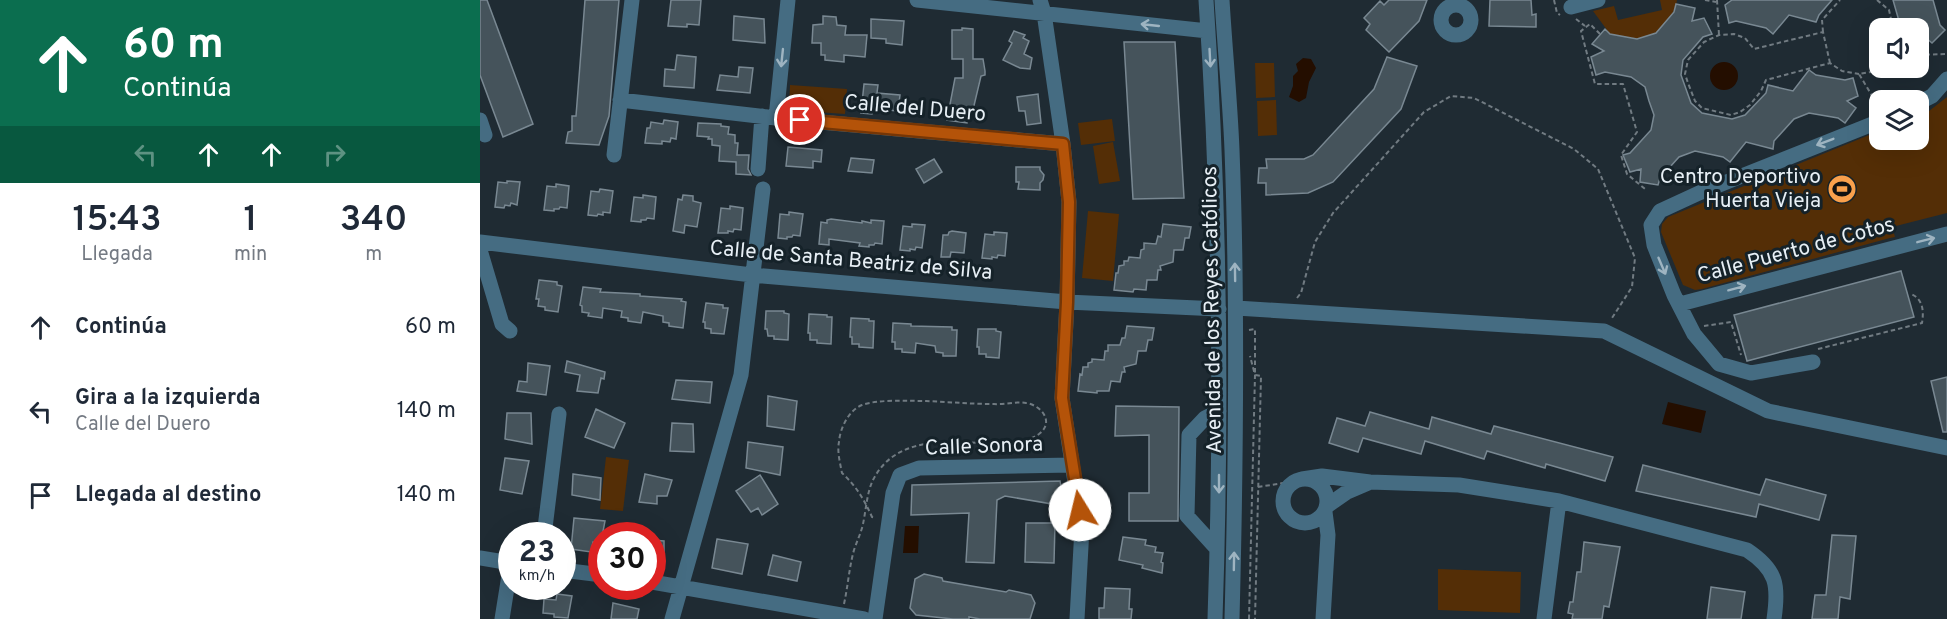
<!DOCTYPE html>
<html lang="es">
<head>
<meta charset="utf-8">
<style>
	:root { --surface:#fff; --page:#f2f2f3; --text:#1f2937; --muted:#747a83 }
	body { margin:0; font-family:Overpass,sans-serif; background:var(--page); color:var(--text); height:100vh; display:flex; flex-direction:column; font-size:22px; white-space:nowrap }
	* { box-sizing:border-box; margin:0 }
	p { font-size:20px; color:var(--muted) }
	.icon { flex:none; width:33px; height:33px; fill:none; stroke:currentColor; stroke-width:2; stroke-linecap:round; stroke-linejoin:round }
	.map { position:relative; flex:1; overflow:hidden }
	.sheet { display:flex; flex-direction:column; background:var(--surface); width:480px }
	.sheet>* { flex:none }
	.hud { background:#0b6e4f; color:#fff; overflow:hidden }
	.buttons { position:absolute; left:1389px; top:18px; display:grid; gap:12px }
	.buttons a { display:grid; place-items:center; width:60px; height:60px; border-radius:12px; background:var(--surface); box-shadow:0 6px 24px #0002; font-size:30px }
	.speed { position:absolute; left:18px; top:522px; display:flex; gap:12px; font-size:30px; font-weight:700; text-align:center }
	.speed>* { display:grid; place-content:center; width:78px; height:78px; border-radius:50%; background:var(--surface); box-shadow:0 6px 24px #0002; line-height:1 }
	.speed small { font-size:15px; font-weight:400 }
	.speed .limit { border:9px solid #d22; background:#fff; color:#111 }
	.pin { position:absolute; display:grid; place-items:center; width:51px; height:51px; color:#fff; margin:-26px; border:3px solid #fff; border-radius:50%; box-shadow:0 2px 6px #0007 }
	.me { position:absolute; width:66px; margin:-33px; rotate:351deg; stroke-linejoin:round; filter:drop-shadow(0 0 4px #0008) }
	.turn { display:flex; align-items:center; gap:21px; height:126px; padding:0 24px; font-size:27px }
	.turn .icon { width:78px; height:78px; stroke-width:2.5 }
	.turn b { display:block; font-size:42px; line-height:51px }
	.lanes { display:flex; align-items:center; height:57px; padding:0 24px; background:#0003; justify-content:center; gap:30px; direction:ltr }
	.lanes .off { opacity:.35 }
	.eta { display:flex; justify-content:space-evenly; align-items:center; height:102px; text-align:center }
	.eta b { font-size:36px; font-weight:600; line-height:42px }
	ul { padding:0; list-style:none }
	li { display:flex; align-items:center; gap:18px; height:84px; padding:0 24px }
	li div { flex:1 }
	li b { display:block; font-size:22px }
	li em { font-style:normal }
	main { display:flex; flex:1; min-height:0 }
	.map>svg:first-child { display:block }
</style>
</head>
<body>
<main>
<section class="sheet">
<div class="hud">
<div class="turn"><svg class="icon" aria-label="ahead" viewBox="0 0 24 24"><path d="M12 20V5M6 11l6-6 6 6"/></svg><div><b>60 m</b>Continúa</div></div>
<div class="lanes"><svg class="icon off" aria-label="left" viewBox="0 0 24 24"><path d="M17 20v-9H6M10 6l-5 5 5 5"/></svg><svg class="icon" aria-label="ahead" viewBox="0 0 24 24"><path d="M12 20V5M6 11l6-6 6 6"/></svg><svg class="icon" aria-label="ahead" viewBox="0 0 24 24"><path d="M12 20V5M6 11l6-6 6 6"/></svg><svg class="icon off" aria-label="right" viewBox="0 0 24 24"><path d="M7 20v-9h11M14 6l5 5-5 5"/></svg></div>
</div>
<div class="eta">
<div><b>15:43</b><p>Llegada</p></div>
<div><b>1</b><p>min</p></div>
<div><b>340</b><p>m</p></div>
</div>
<ul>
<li><svg class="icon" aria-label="ahead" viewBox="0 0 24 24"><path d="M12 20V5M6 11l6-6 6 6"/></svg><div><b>Continúa</b></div><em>60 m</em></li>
<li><svg class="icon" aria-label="left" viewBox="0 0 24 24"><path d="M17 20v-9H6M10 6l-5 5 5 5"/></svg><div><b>Gira a la izquierda</b><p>Calle del Duero</p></div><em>140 m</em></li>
<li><svg class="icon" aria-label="arrive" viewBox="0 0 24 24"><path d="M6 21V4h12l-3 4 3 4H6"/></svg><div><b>Llegada al destino</b></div><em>140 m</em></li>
</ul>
</section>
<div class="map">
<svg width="1467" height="619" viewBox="0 0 1467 619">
	<rect width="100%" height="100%" fill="#1f2b33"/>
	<path fill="#542e06" d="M1180 0H1197C1195 16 1177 40 1159 40 1149 40 1139 36 1130 34L1113 11 1134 6 1138 20 1182 10Z
		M775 63H794L795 97 776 98Z
		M310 85 367 89 365 114 309 110Z
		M1467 97V213L1412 227 1415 237 1410 238 1222 289 1215 290 1203 285 1181 232 1182 224 1188 217 1399 131 1400 140H1438L1439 115 1449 111Z
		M796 100 797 135 778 136 777 101Z
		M632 119 635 141 601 145 598 123Z
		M633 142 640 181 619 184 613 146Z
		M608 211 639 214 633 281 602 278Z
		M126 457 149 460 143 511 120 509Z
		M958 569 1041 572 1040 613 958 610Z"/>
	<path fill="#240e00" d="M823 58 831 59 836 68 829 82 826 98 819 102 809 97 813 86V76L818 71 816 64Z
		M1230 76a14 14 0 1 1 28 0a14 14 0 1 1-28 0Z
		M1188 402 1226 411 1221 433 1182 424Z
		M425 526H439L438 553H423Z"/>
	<path fill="#45535b" stroke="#798892" stroke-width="1.5" d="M0 0H7L53 124 23 137 0 75Z
		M105 0H139L129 116 119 145 86 143 88 132 92 131V116H96Z
		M191 0H221L219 25 207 24V27L188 26Z
		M909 0H947L939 21 909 52 886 30 890 24 884 18 900 1 904 5Z
		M1010 0H1051L1052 15 1056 14V27L1009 26Z
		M1252 0H1352L1339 15 1336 22 1309 15 1293 34 1286 28 1256 21 1249 23 1245 5Z
		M1413 0H1453L1460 25 1465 30 1452 43 1438 31V28H1421Z
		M1196 4 1215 8 1212 21 1224 18 1232 34 1223 37 1203 60 1201 75 1211 103 1222 113 1252 119 1265 115 1286 93 1288 85 1313 91 1329 70 1336 75 1365 80 1373 78 1378 96 1367 101 1376 108 1365 123 1358 118 1329 113 1314 119 1294 141 1293 149 1266 142 1250 162 1243 157 1215 151 1199 157 1180 178 1178 185 1160 182 1161 169 1150 172 1143 155 1150 153 1171 130 1174 115 1169 101 1165 87 1151 77 1125 72 1116 75 1111 57 1124 51 1112 44 1125 29 1130 34 1157 39 1176 33 1194 12Z
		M254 16 284 19 285 43 253 40Z
		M343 16 356 17 357 25 366 26 365 35H387L385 57 364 55V62L345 60V55H341V43H332L333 25 343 24Z
		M391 19 424 21 422 45 406 43V39L391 38Z
		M482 28 493 29V59H503L505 71V75L501 76 492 114 488 113 487 123 467 120 475 78H483V59H472V30H482Z
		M534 31 545 35 543 38 549 41 544 54 552 58 550 69 540 68 523 60 532 43 529 41Z
		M644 42H695L704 198 653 199Z
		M197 55 216 57 214 88 184 86 185 69 195 70Z
		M907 57 937 66 921 109 853 182 828 193 786 195V183H778L779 168H787L786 159H824L833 155 894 89Z
		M259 67 273 68 270 93 237 90 240 75 258 77Z
		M384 84 398 85 397 93 420 95 418 111 393 109 392 114 381 113Z
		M558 94 561 123 547 125 545 111H539L537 97Z
		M184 120 198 122 196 139 191 138 190 142 182 141V144L165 143 167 128H170L171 122 183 124Z
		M218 123 241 124V126L249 127 248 134 255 135V143H258L257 155H269L268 169 271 175 256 174V162L239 161 240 146 232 145V139H228L229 137 217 136Z
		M308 147 342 150 341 162 333 161V168L306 166Z
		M371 158 394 160 392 173 368 171Z
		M454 159 462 172 444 183 436 169Z
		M536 167H560V170L564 175 563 180 560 183V190L538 189 539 182H536Z
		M27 181 40 182 37 205 31 203 30 206 25 205 24 208 15 207 18 182 27 183Z
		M76 184 89 186 87 208 80 207 79 209H74V211L64 210 67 186 76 187Z
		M120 189 133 191 130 213 123 212V215L118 214 117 216 108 215 111 191 119 192Z
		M163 195 176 197 174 219 167 218 166 220H161V222L151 221 154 197 163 198Z
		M203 195 213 196V201L221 203 217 227 205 225 204 233 193 231 198 199 202 200Z
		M250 206 263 208 261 230 254 229 253 232 248 231V233H238L241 208 250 209Z
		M309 212 323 214 320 236 313 235 312 237H307V239L298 238 300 214 309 215Z
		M351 219 382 223V221L391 223V220L404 221 402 244 395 243 394 245H389V247L379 246 380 243 349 239V245L339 244 341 222 347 223V220Z
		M432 224 445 225 442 248 436 247 435 250 430 249V251L420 250 423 226 432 227Z
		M683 224 711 227 709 238H705L703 250H694L693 262 680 266 681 270H678L677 280H667L666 290 654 289 653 292 634 290 636 273H638L639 266 644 265V261H648L649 257 660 258 661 250 664 249V243L676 244 678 236 681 237Z
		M472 231 486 233 484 253 471 252 470 257H461L463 235H468L469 232Z
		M514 232 527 233 525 256 518 255 517 258 512 257V259L502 258 505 234 514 235Z
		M1421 271 1434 317 1267 361 1254 315Z
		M59 280 77 282V285L82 286 78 312 65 310V307L58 306 59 299H56Z
		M103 287 121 289 120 292 160 294V296L202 299 201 301 206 302 203 328 189 326V323L183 322V316L163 312 161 323 148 321V318L141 317 142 311 123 308 122 318 108 316 109 313 102 312V306L100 305Z
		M226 303 243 305V308H248L244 334 231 333V329L225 328V322H223Z
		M286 311H304V313L309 314 308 340 294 339V336H288L287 329H285Z
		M329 314 347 315V317H352L351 344 337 343V340H330V333H328Z
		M371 318 389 319V321H394L393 348 379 347V344H372V337H370Z
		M413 323 431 324V326L472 327V330H477L476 356H463V353L456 352 455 346 436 343 435 353 422 352V349H415V342H412Z
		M647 326 674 328 672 340H668L666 351H658L656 364 644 367 645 372H642L640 382 631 381 629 391H617V393L598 391 600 374 602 375 603 367H608V363L612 362V359L624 360 625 351H628V345H640L642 338H645Z
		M498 329H516V331L521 332 519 358 506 357V354H499V347H497Z
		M87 361 125 372 124 379 121 378 118 393 97 391 100 375 85 372Z
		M48 363 70 366 66 395 37 391 39 381 47 382Z
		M1467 377V432H1463L1451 381Z
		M196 380 232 382 230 403 192 399Z
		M288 396 317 401 314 430 287 426Z
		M636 406 699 407 698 521H649V493H669V435L635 436Z
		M116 409 145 423 134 448 105 437Z
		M890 412 949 429 952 417 1011 434 1014 426 1133 457 1125 481 1066 464 1065 468 1007 451 1004 459 945 441 941 454 883 438 878 452 849 443 857 418 885 426Z
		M27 413H51L52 444 25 439Z
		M192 423 213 424 214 452 190 451Z
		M268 442 303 447 300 475 266 468Z
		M25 458 49 461 42 494 20 490Z
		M1163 465 1280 495 1286 479 1346 495 1339 520 1279 504 1276 517 1156 491Z
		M93 474 121 478 120 500 92 495Z
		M165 474 192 480 187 496H177V504L159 502Z
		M280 475 298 504 282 515 278 508 271 512 256 491Z
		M580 481 584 506 525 496 517 500 514 563 486 562 489 513 431 515 432 485Z
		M94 518 125 521 121 542H113L111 552 91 549Z
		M546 523H575L574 563 545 562Z
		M1352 535 1376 536 1370 599 1360 597 1358 619H1332L1335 595H1346Z
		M643 537 666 540 665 545 676 547 675 552 683 553 681 562 683 563 682 573 662 568 663 565 639 560Z
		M237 539 268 544 262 574 232 568Z
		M172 540 184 541V558L172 556Z
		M1104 542 1140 547 1129 607 1124 606 1122 619H1092L1093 614 1088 613 1090 602H1093L1097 572H1101Z
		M293 555 321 562 317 581 288 575Z
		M444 574 462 578 463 581 526 592 529 590 551 595 555 603 550 619H500L489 617V619H473L436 615 430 608 435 579Z
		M1231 587 1265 592 1261 619H1227Z
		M625 588 650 589 649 609H652L651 619H619V608H624Z
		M77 594 92 596 88 618 74 617V614L63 613 64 599 76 600Z
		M133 603 159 609 157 619H131Z"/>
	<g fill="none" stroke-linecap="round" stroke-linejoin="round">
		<path stroke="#717b82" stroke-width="2" stroke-dasharray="4.5 3" stroke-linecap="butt" d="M1074 0 1077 13 1080 15
			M1225 0 1236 2
			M1237 0 1239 35
			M1397 0 1409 10 1413 28
			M1096 19 1105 26
			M1343 32 1342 20 1360 0
			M1120 34 1110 24 1101 31 1115 84H1143L1157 132 1141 155 1147 174 1165 189
			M1438 55 1466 54
			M1350 63 1343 32 1274 49 1265 38 1254 34 1239 35 1224 42 1208 60 1205 74 1208 83 1215 101 1222 108 1251 115 1260 112 1270 105 1281 91 1286 80 1350 63 1362 71 1379 74
			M1397 104 1379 74 1391 72 1400 67
			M817 298 821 293 835 242 853 213 944 112 971 96 994 98 1094 149 1118 169 1155 258 1152 287 1132 318
			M1224 326 1251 322 1261 355
			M769 330 775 329V375L781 376 775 619
			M1338 349 1442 323C1444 311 1443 299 1431 294
			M778 487 810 482
			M364 604C368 586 369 568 374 550 377 541 381 533 383 524 386 510 387 492 393 480 413 440 459 440 498 443 515 444 545 444 559 434 575 422 561 405 546 403 536 401 524 405 514 404 491 404 469 402 446 401 429 401 398 399 382 405 369 410 360 428 359 442 357 451 360 463 362 473 376 486 384 499 392 517L396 518
			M769 619 775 375 770 356"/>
		<path stroke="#456c82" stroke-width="15" d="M437 0 728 31
			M560 0 564 13 583 144 589 202 587 302 582 398 602 528 597 619
			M726 0C740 206 742 412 735 619
			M742 0C745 50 750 100 752 150 758 306 756 463 752 619
			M961 20a15 15 0 1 1 30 0a15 15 0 1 1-30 0Z
			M1091 7 1118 0
			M140 100 296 118 583 144
			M1438 103 1452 96 1467 79
			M296 118 308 0
			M0 120 5 135
			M134 155 152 0
			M278 169 282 116
			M0 242 272 275 587 302 739 309
			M0 250 22 324 30 331
			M1200 304 1467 234
			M756 308 1124 331 1288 411 1467 448
			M1333 362 1271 373 1239 364 1214 334 1194 295 1174 245 1171 225 1180 211 1219 193 1400 121
			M822 479 842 476 890 482 979 485 1079 501 1267 550C1297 570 1299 585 1294 619
			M803 501a22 22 0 1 1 44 0a22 22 0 1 1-44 0Z
			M847 506 867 492 888 483
			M64 536 79 414
			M737 549 707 516 709 435 725 418 739 411
			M0 558 31 563 22 619
			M82 570 122 575
			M172 582 384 619
			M192 619 261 375 283 189
			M395 619 413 493 420 475 439 468 592 465
			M843 619 848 535 845 512
			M1064 619 1079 501"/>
	</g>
	<defs><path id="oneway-shaft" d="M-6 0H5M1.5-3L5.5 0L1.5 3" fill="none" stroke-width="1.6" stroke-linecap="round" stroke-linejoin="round" transform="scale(1.5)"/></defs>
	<g stroke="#9eb4c1">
		<use href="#oneway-shaft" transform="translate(670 25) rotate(-174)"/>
		<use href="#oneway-shaft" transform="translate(302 58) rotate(96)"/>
		<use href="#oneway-shaft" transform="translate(730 58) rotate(87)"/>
		<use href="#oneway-shaft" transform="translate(1345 142) rotate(159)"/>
		<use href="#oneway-shaft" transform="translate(1446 240) rotate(-14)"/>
		<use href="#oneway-shaft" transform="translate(1182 266) rotate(67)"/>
		<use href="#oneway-shaft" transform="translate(755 272) rotate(-91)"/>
		<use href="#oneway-shaft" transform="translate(1257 288) rotate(-15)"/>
		<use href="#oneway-shaft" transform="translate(739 484) rotate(90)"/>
		<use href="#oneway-shaft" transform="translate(754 561) rotate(-89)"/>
	</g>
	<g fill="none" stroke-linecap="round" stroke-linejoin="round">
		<g stroke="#753606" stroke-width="15">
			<path id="route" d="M320 120 583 144 589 202 587 302 582 398 600 510"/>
		</g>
		<use href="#route" stroke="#b45309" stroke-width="10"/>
	</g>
	<defs>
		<g id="stadium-disc" transform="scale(1.5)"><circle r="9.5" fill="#f9a04c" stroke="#152229"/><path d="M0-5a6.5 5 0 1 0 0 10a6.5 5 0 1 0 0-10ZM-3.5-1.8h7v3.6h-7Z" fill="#111"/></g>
	</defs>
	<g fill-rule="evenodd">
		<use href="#stadium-disc" x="1362" y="189"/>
	</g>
	<g text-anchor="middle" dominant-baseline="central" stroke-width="6" stroke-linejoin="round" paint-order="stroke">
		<g font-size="21" fill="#e7eff5" stroke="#152229">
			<text transform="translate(435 109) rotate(5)">Calle del Duero</text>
			<text transform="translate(1316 251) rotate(-15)">Calle Puerto de Cotos</text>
			<text transform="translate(371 261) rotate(5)">Calle de Santa Beatriz de Silva</text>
			<text transform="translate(733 310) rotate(-91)">Avenida de los Reyes Católicos</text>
			<text transform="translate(504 447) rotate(-2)">Calle Sonora</text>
		</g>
		<g font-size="21" fill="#e7eff5" stroke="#152229" text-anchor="end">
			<text x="1341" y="177">Centro Deportivo<tspan x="1341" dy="24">Huerta Vieja</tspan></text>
		</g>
	</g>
</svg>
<div class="buttons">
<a><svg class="icon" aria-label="sound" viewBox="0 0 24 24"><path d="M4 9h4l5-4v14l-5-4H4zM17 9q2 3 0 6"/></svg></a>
<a><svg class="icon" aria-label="layers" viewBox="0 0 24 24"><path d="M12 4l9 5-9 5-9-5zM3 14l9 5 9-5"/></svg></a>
</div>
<div class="speed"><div>23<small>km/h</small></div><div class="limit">30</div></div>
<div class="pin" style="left:320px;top:120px;background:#d93025"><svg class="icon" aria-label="arrive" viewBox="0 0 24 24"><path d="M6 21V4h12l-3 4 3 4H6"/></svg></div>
<svg class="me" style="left:600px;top:510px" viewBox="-20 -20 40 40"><circle r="19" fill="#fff"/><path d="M0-13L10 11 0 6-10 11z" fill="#b45309"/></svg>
</div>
</main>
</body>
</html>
